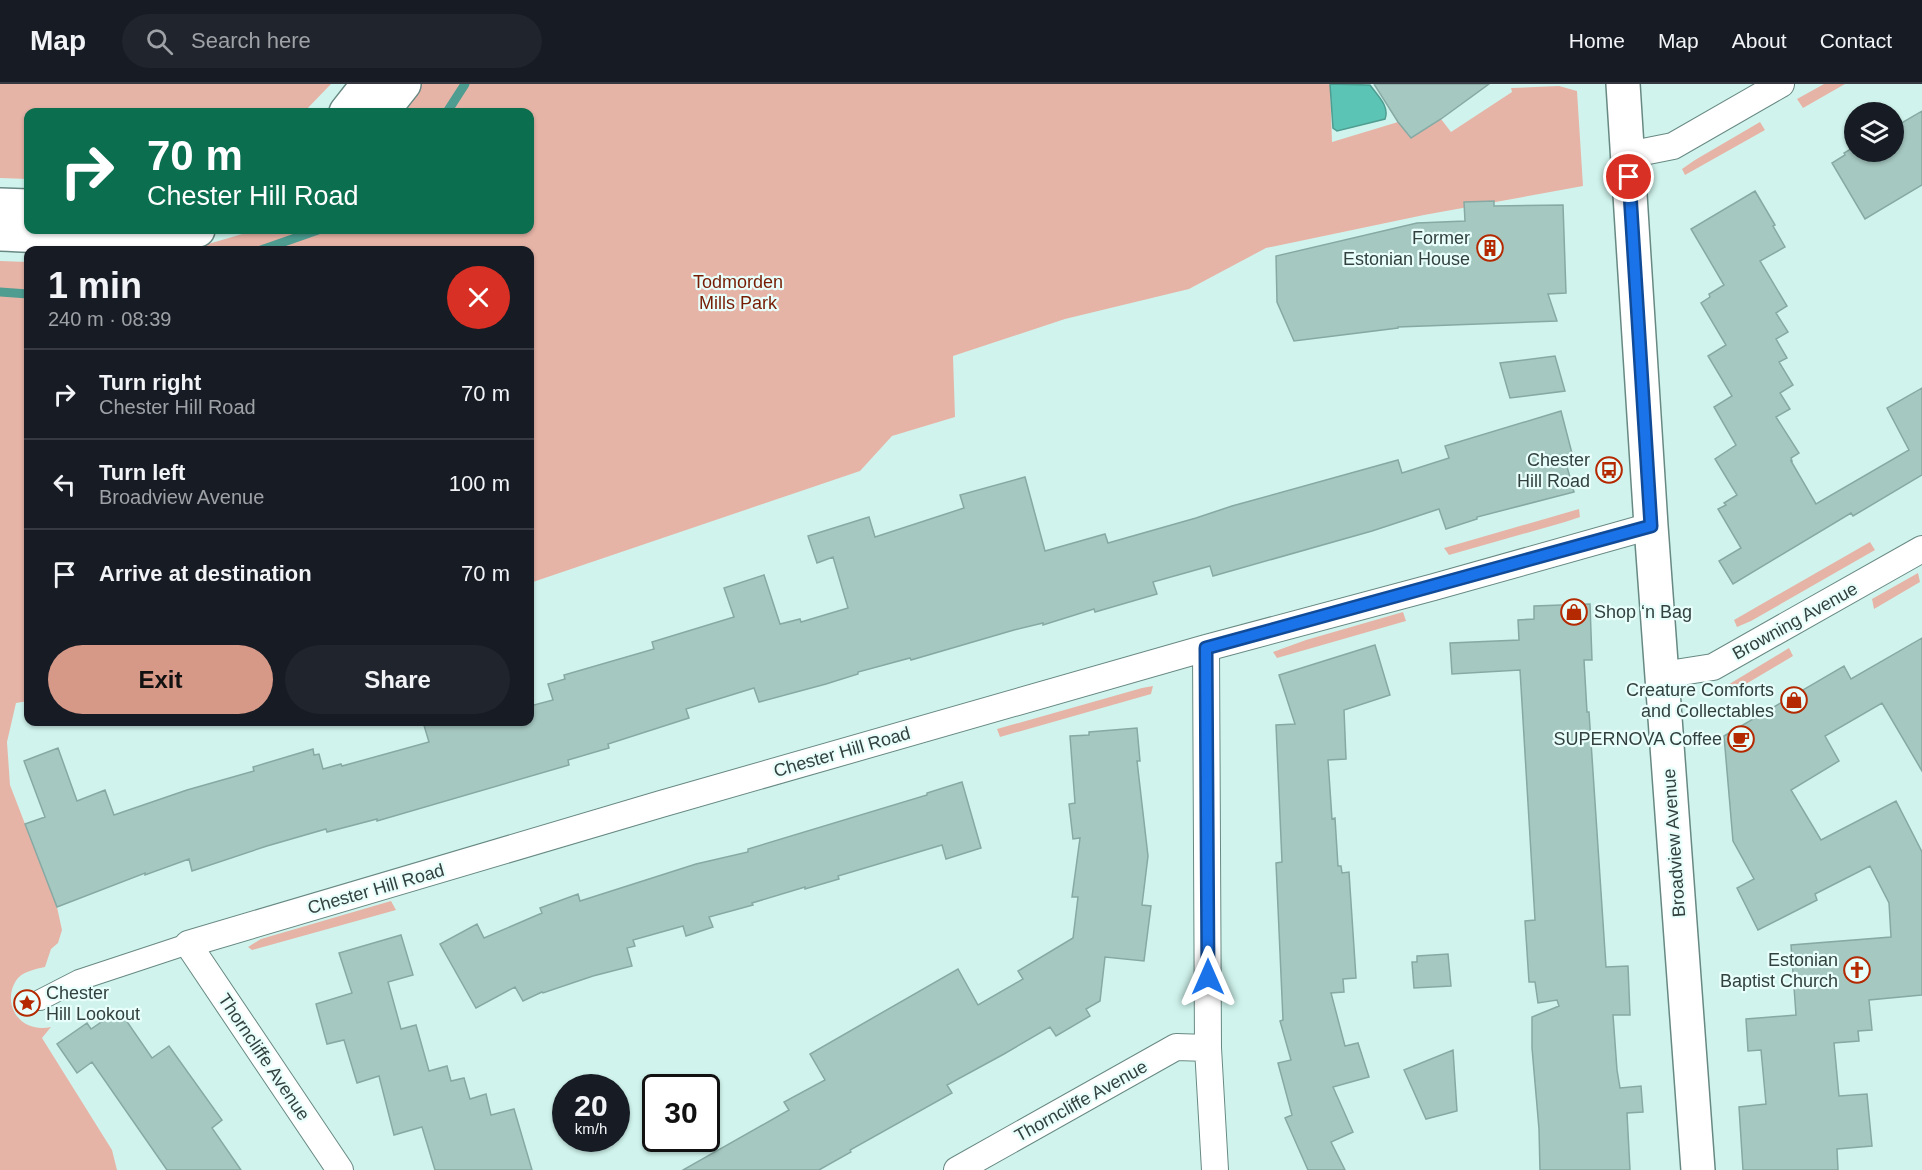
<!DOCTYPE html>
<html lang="en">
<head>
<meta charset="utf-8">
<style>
	:root { --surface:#171b24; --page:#20242c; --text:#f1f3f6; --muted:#9ea1a6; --line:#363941; --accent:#d69887 }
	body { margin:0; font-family:Arial,sans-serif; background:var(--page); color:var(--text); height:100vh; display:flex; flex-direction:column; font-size:22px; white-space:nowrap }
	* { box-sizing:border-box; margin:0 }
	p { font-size:20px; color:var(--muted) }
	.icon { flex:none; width:33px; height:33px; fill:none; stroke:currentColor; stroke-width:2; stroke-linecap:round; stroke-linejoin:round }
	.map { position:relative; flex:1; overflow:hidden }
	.panel { position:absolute; left:24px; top:162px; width:510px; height:480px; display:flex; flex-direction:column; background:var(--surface); border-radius:12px; box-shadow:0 2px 4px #0004 }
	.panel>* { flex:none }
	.guide { position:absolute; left:24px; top:24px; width:510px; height:126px; border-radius:12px; box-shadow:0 2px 4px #0004; background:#0b6e4f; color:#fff; overflow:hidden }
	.controls { position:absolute; left:1844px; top:18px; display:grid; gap:12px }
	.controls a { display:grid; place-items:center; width:60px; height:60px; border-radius:50%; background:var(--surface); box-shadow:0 2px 4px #0004; font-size:30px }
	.speed { position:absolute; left:552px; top:990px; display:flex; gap:12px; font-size:30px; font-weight:700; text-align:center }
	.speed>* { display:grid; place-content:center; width:78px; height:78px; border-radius:50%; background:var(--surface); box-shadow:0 2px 4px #0004; line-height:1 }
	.speed small { font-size:15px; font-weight:400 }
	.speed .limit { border:3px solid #111; border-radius:9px; background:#fff; color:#111 }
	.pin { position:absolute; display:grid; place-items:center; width:51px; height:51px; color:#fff; margin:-26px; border:3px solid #fff; border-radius:50%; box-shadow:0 2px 6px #0007 }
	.me { position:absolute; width:66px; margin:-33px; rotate:0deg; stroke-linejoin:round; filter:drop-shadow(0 0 4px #0008) }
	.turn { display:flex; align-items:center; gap:21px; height:126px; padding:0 24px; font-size:27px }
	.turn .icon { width:78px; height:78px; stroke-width:2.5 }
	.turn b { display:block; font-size:42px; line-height:51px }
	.round { display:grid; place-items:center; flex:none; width:63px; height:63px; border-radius:32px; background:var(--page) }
	.headline { display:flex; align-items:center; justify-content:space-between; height:102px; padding:0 24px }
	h1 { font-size:36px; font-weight:700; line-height:45px }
	.action { display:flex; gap:12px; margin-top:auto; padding:12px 24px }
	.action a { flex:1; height:69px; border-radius:36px; background:var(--accent); color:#111; font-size:24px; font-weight:700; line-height:69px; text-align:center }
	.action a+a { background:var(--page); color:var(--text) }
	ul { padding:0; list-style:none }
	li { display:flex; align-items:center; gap:18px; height:90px; padding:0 24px; border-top:2px solid var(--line) }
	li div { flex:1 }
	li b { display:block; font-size:22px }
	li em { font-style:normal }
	header { display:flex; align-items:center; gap:36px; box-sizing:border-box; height:84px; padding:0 30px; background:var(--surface); border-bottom:2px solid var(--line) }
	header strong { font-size:28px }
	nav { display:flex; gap:33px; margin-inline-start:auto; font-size:21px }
	.search { width:420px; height:54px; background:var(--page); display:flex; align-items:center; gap:15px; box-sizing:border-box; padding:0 21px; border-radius:33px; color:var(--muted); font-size:22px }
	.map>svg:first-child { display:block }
</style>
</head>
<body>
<header>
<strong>Map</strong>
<div class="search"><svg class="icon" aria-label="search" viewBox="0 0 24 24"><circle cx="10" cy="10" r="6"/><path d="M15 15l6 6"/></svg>Search here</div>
<nav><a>Home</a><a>Map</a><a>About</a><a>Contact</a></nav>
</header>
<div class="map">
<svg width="1922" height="1086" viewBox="0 0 1922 1086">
	<rect width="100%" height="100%" fill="#d0f4ed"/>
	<path fill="#e6b4a7" d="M0 0H331L304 28H28V95L0 94Z
		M422 0H1330L1332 58 1398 38 1411 54 1441 35 1451 48 1512 8 1511 4 1559 2 1577 7 1583 102 1424 131 1266 164 1189 205 1065 235 953 272 955 333 892 352 860 387 530 499V166H174L191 165 256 146H530V28H402L416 11Z
		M1824 0H1845L1803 24 1797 15Z
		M1760 38 1765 46 1685 91 1682 85 1695 76Z
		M0 177 28 178V617L16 619 7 658 10 701 57 823 62 846 58 859 51 865 45 883C36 885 25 887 18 894 0 917 18 950 51 943L42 954 112 1066 117 1086H0Z
		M1579 425 1580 433 1565 438 1449 471 1444 464Z
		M1870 458 1875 466 1751 537 1737 543 1734 536Z
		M1918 489 1920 498 1874 525 1872 515Z
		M1403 528 1406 537 1277 574 1273 568 1306 556Z
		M1789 564 1793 572 1724 613 1721 605Z
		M1153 602 1151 610 1000 653 997 645 1142 604Z
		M391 817 396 826 252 866 248 863 261 855Z"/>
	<path fill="#5cc4b5" stroke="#4f9d91" stroke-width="1.5" d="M1330 0 1370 1C1377 11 1390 22 1385 35L1337 47 1333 44Z"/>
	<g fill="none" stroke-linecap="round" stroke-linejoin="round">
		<path stroke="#4f9d91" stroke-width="9" d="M447 28 465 0
			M261 166 318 146
			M0 208 28 210"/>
	</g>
	<path fill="#a5c8c1" stroke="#87a9a3" stroke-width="1.5" d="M1374 0H1489L1441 35 1411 54 1398 38Z
		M1922 27V101L1865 135 1832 79 1845 71 1844 69 1854 63V68H1893V44Z
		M1755 107 1775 141 1773 142 1785 163 1760 177 1787 222 1776 229 1788 248 1776 255 1787 274 1779 278 1793 301 1780 309 1790 325 1776 333 1799 369 1791 374 1792 377H1791L1816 420 1909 366 1887 324 1922 304V391L1853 432 1851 429 1733 500 1719 477 1741 464 1718 425 1726 421 1724 419 1737 411 1715 375 1736 361 1714 323 1732 312 1708 272 1726 261 1701 219 1710 213 1709 210 1724 201 1691 145Z
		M1494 117V122L1563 121 1566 209 1548 210 1557 237 1398 243V244L1294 257 1277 218 1276 172 1417 139 1465 137 1464 118Z
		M1555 272 1565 307 1510 314 1500 279Z
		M1561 327 1574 377 1566 379 1574 408 1477 433V435L1446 445 1439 425 1372 447 1213 492 1210 482 1153 498 1157 510 1095 528 1094 525 1043 541V539L1014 546 911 576 910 574 858 588V590L826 600 759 618 754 604 686 625 689 634 608 660 609 664 568 676 569 681 377 737V735L327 748 326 745 267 762 192 787 189 775 145 791V789L57 823 25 740 45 733 24 677 58 664 77 717 105 706 114 731 187 706 254 687 253 683 313 665 314 671 319 670 323 685 341 680 342 682 429 658 423 638H530V622L553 616 548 600 565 595 564 591 654 565 652 558 734 533 724 504 764 491 780 540 800 535 801 538 848 524 833 473 817 479 808 452 869 433 875 453 964 424 960 411 1025 393 1045 467 1105 450 1108 459 1196 434 1232 422 1398 376 1402 389 1449 374 1445 362Z
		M1590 520 1592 576H1584L1587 628H1589L1606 883 1628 882 1630 931H1613L1617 986 1620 1004 1641 1002 1643 1028 1627 1029 1630 1086H1540L1539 1045 1532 964V933L1559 922 1557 916 1538 919 1535 898H1529L1525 837 1535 836 1520 586 1452 590 1450 559 1519 556 1518 536 1534 535V522Z
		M1922 554V687L1882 619 1825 652 1839 677 1791 706 1821 756 1896 717 1922 768V911L1869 916 1872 946 1858 947 1859 957 1834 959 1839 1012 1867 1010 1872 1062 1837 1065 1838 1086H1743L1739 1023 1766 1020 1761 966 1748 967 1746 935 1796 931 1791 861 1891 853 1889 819 1870 782 1815 810 1817 816 1758 846 1737 804 1754 795 1733 757 1724 652 1844 582 1851 595Z
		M1375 561 1390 611 1344 626 1346 675 1328 676 1332 735 1335 734 1338 782H1341L1342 789 1349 788 1356 894 1343 895 1344 908 1331 909 1345 962 1358 959 1369 993 1333 1003 1353 1048 1331 1058 1345 1086H1308L1285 1034 1292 1031 1278 979 1291 976 1280 937 1283 936 1276 779 1282 778 1276 641 1295 640 1279 591Z
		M1137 644 1140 677H1137L1148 772 1142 821 1151 822 1144 877 1105 873 1100 917 1086 925 1090 932 1056 952 1050 943 1004 970 947 1001 952 1009 850 1066 851 1068 819 1086H683L789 1026 784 1018 825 996 810 970 958 885 978 921 1023 895 1018 887 1073 854 1078 813H1072L1080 754 1073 755 1069 720 1075 719 1070 652 1089 651V648Z
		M962 698 981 764 946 775 942 761 838 792 839 795 805 805V803L752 819 753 821 709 833 713 843 686 852 683 842 633 856 635 862 627 864 632 882 593 892 543 909 542 908 523 917 515 903 476 924 440 860 477 840 484 854 542 829 540 824 578 810 580 817 696 780 748 768V765L927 711V709Z
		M401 851 413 891 388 898 401 945 416 941 429 987 447 982 451 997 464 994 470 1015 486 1010 491 1031 514 1025 532 1086H435L422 1043 394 1051 379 992 357 999 344 956 327 960 316 920 352 909 339 869Z
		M1448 870 1451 902 1414 904 1412 878H1417V872Z
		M119 926 152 974 169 962 222 1036 212 1044 241 1086H167L92 978 77 989 57 960 87 939 91 945Z
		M1453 966 1457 1027 1426 1035 1404 986Z"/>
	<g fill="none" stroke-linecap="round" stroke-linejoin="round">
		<g stroke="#688983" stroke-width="22">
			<path id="pedestrian" d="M40 916 79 896 188 860"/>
		</g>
		<g stroke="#688983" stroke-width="28">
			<path id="minor" d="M1628 71 1673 62 1781 0
				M1206 564 1208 964 1215 1086
				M1662 591 1713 583 1922 465
				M340 1086 188 860 661 720 1206 564 1434 503 1651 442
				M957 1086 1176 963 1208 964"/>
		</g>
		<g stroke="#688983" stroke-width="36">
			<path id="secondary" d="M1623 0 1651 442 1698 1086"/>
		</g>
		<g stroke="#688983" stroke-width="36">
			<path id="motorway" d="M346 28 368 0
				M382 28 404 0
				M0 121 28 122
				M0 150C61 152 139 161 198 146"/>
		</g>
		<use href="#pedestrian" stroke="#fff" stroke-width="20"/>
		<use href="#minor" stroke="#fff" stroke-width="26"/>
		<use href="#secondary" stroke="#fff" stroke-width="33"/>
		<use href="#motorway" stroke="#fff" stroke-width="33"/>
	</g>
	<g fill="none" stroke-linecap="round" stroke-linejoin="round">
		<g stroke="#114b97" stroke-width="15">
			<path id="route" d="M1208 893 1206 564 1651 442 1629 93"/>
		</g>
		<use href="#route" stroke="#1a73e8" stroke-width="10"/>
	</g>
	<defs>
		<g id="building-ring" transform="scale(1.35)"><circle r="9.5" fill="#e8fefa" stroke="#b42900" stroke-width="1.5"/><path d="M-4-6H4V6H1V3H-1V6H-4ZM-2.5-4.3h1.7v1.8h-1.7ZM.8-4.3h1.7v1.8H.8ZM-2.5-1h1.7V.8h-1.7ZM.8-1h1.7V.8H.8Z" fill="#b42900"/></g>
		<g id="bus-ring" transform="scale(1.35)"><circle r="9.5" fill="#e8fefa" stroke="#b42900" stroke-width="1.5"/><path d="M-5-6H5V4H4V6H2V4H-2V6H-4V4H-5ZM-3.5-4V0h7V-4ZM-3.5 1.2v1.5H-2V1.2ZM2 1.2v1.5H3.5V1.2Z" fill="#b42900"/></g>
		<g id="shop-ring" transform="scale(1.35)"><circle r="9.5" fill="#e8fefa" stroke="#b42900" stroke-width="1.5"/><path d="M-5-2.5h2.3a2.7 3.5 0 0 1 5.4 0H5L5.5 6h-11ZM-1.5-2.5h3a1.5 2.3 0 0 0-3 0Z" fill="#b42900"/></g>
		<g id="cafe-ring" transform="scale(1.35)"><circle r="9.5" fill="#e8fefa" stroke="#b42900" stroke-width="1.5"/><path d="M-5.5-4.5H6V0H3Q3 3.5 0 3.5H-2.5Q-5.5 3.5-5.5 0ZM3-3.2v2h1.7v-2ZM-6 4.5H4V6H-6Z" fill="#b42900"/></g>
		<g id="church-ring" transform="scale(1.35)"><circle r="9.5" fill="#e8fefa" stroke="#b42900" stroke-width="1.5"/><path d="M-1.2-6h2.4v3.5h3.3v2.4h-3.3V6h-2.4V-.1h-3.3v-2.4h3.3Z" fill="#b42900"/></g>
		<g id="sight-ring" transform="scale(1.35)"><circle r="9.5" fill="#e8fefa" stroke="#b42900" stroke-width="1.5"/><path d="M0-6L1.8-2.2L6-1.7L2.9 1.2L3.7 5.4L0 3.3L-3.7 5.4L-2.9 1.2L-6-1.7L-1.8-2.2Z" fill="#b42900"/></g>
	</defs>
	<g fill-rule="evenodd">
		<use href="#building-ring" x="1490" y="164"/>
		<use href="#bus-ring" x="1609" y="386"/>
		<use href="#shop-ring" x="1574" y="528"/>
		<use href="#shop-ring" x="1794" y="616"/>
		<use href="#cafe-ring" x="1741" y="655"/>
		<use href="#church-ring" x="1857" y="886"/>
		<use href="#sight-ring" x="27" y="919"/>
	</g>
	<g text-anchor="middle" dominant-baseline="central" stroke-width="4.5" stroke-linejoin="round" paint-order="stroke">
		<g font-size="18" fill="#32413e" stroke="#e8fefa" text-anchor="end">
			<text x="1470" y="154">Former<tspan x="1470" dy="21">Estonian House</tspan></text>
			<text x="1590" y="376">Chester<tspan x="1590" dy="21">Hill Road</tspan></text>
			<text x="1594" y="528" text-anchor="start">Shop ‘n Bag</text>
			<text x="1774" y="606">Creature Comforts<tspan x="1774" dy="21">and Collectables</tspan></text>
			<text x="1722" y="655">SUPERNOVA Coffee</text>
			<text x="1838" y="876">Estonian<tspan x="1838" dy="21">Baptist Church</tspan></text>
			<text x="46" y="909" text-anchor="start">Chester<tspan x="46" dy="21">Hill Lookout</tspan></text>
		</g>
		<g font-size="18" fill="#771c04" stroke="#e8fefa">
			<text x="738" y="198">Todmorden<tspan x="738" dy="21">Mills Park</tspan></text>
		</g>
		<g font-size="18" fill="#32413e" stroke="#e8fefa">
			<text transform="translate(1795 537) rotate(-29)">Browning Avenue</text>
			<text transform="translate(842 668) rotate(-16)">Chester Hill Road</text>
			<text transform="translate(1674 759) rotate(-94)">Broadview Avenue</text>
			<text transform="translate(376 805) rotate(-16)">Chester Hill Road</text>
			<text transform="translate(264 973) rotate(56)">Thorncliffe Avenue</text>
			<text transform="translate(1081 1017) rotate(-29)">Thorncliffe Avenue</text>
		</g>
	</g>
</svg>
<div class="controls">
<a><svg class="icon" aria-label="layers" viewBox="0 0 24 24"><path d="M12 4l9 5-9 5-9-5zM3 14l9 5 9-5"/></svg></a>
</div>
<div class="speed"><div>20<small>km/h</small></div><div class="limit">30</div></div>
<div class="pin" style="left:1629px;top:93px;background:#d93025"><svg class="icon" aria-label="arrive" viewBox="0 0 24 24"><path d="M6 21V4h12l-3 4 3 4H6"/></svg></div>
<svg class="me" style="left:1208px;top:893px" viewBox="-20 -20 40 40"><path d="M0-17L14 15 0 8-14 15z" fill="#1a73e8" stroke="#fff" stroke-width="4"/></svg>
<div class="guide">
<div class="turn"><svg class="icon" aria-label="right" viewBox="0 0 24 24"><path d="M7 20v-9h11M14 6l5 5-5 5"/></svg><div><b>70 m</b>Chester Hill Road</div></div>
</div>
<section class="panel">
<div class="headline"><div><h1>1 min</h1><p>240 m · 08:39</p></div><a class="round" style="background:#d93025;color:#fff"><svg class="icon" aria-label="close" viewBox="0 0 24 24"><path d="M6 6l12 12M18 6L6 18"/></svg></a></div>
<ul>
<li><svg class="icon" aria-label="right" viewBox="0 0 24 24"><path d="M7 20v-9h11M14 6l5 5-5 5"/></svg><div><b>Turn right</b><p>Chester Hill Road</p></div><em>70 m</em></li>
<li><svg class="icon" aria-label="left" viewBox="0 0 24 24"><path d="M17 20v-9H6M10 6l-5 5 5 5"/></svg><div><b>Turn left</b><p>Broadview Avenue</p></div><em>100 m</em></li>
<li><svg class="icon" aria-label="arrive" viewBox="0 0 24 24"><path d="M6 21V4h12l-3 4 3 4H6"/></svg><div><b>Arrive at destination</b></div><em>70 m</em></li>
</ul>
<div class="action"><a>Exit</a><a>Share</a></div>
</section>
</div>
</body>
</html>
